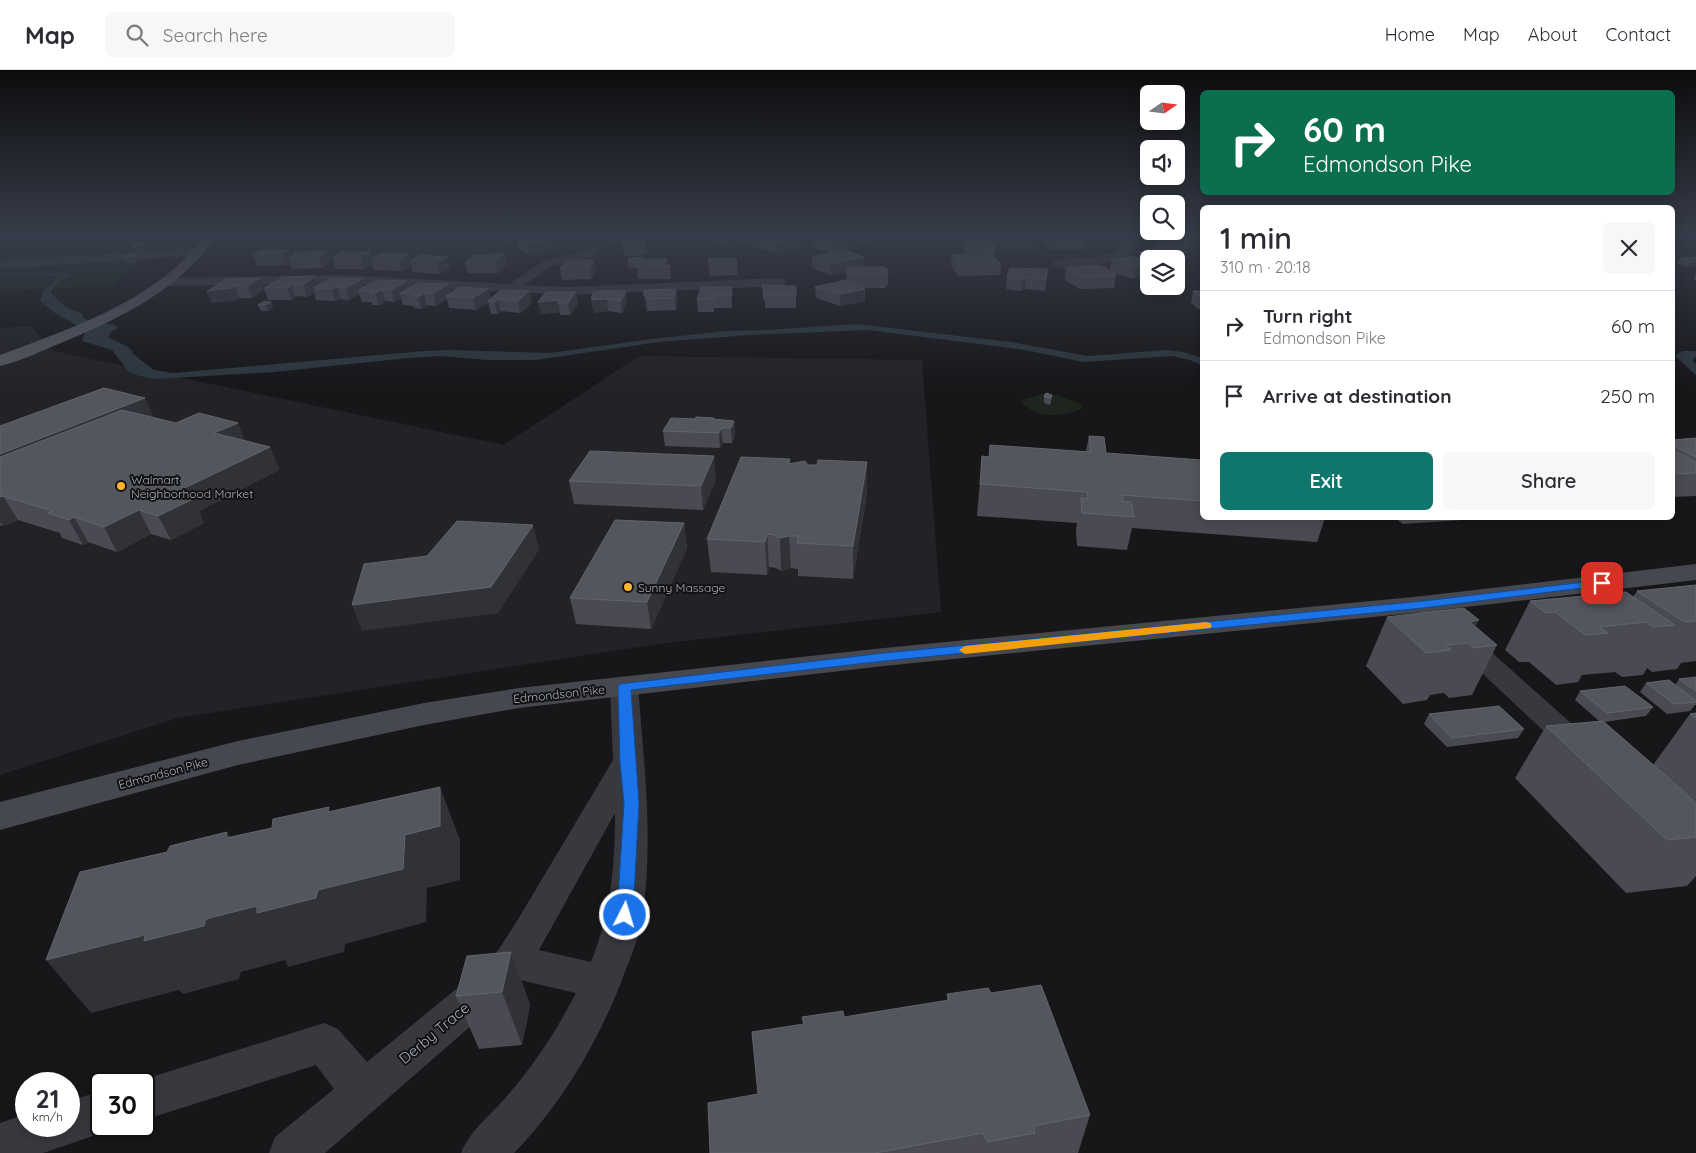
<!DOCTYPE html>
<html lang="en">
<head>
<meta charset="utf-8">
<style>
	:root { --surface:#fff; --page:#f7f7f7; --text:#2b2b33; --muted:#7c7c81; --line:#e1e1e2; --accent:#0f766e }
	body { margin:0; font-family:Quicksand,sans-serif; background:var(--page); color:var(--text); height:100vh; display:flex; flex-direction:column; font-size:19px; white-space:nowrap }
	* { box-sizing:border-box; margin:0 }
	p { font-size:16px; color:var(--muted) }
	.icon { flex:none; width:28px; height:28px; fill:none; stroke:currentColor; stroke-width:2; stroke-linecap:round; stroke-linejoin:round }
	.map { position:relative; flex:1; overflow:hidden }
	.details { position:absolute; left:1200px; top:135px; width:475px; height:315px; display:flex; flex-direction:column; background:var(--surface); border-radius:8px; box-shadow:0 2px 12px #0003 }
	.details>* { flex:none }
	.guide { position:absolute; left:1200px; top:20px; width:475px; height:105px; border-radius:8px; box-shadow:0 2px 12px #0003; background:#0b6e4f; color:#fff; overflow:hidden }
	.needle { width:32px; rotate:76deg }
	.fabs { position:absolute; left:1140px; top:15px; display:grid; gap:10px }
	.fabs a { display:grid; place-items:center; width:45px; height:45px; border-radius:8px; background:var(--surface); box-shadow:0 2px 12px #0003; font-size:25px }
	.speed { position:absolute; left:15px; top:1002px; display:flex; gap:10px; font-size:25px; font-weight:700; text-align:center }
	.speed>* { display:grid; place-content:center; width:65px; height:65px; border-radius:50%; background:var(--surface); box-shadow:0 2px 12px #0003; line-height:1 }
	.speed small { font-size:12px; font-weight:400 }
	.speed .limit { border:2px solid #111; border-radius:8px; background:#fff; color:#111 }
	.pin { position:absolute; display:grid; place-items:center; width:42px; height:42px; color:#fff; margin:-21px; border-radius:10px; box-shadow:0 2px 8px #0006 }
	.me { position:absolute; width:55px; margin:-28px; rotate:5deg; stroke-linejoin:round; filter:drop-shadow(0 0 4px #0008) }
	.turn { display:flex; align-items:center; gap:18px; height:105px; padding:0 20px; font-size:22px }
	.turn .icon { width:65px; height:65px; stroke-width:2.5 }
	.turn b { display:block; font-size:35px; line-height:42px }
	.round { display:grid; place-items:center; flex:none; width:52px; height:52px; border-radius:8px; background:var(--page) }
	.summary { display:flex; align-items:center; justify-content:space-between; height:85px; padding:0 20px }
	h1 { font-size:30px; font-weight:600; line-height:38px }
	.action { display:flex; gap:10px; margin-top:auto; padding:10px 20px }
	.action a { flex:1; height:58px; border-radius:8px; background:var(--accent); color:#fff; font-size:20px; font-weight:600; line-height:58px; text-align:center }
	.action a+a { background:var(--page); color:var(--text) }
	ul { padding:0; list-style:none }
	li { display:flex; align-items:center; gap:15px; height:70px; padding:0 20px; border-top:1px solid var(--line) }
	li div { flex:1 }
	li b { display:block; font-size:19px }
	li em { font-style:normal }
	header { display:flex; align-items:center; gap:30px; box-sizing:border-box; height:70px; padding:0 25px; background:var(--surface); border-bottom:1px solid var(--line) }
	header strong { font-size:24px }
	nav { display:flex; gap:28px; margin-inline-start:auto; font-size:18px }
	.search { width:350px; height:45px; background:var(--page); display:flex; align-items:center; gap:12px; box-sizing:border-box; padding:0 18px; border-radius:8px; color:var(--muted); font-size:19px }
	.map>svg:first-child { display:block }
</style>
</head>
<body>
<header>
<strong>Map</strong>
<div class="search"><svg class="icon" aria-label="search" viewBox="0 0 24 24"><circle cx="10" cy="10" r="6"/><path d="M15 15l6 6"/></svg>Search here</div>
<nav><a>Home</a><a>Map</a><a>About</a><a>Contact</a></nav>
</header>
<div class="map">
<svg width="1696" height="1083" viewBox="0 0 1696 1083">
	<rect width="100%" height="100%" fill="#17171a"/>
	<path fill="#232327" d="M31 256 53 281 504 375 639 286 922 290 941 542 658 574 177 648 0 705V258Z"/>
	<path fill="#1d251e" d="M0 164H139L147 176 134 196 113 215 0 222Z
		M284 164H522L500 182 485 188 241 187Z
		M1041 324 1057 325 1081 334 1082 339C1060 347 1037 350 1020 331Z"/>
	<path fill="#2d373f" d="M12 202 68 203 70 205C63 211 55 213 51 223 60 233 69 240 81 243L85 249 115 255 118 258 111 262 108 267 126 276 132 280 133 284 154 300 173 303 424 281 450 280 550 283 651 269 727 261 768 260 857 254 1011 272 1088 286 1166 280 1183 282 1202 288V295L1190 290 1172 286 1084 292 1025 280 868 260 749 265 659 272 535 290H488L439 286 408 288 274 302 156 309 139 306 128 301 112 280 82 271 85 263 82 258 55 243 40 231 43 222 57 208 56 206 35 204 0 205V203Z
		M1683 281H1696V287H1694L1693 292 1696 294V305L1676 287 1677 284Z"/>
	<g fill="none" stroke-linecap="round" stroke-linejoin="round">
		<path fill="#38393f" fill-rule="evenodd" d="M1113 164H1124L1133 173C1132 176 1132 179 1131 181 1122 193 1060 204 1051 194 1058 187 1090 189 1102 186 1109 184 1115 181 1120 177L1121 174Z
			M596 176 602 180 590 187 552 196 524 215 568 217 781 208 787 212 781 216 568 225 343 213 165 216 159 212 165 208 343 205 509 214 544 191 582 182Z
			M198 178 204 182 202 185 0 199V191Z
			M1423 527 1432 529 1591 671 1595 678 1591 685 1580 689 1569 685 1414 539 1411 534 1414 529Z
			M624 608 634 611 638 617C644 694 654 772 642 848 639 870 629 890 622 910 598 972 561 1035 514 1083H461C471 1059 490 1046 507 1026 534 995 557 960 576 923L520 910 511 921 325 1083H269L275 1067 334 1019 316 995 144 1050V1014H129L324 953 338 959 367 992 483 897 499 879 517 851 613 690 610 617 614 611ZM615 743C615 796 611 843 591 892L539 880Z
			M101 1021V1056H117L116 1058 43 1083H0V1053L26 1044V1056H69V1031Z"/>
		<path fill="#46484f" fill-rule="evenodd" d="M1696 494V510L1423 542 884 596 519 638 424 655 238 695 0 760V732L238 671 424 633 519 618 884 578 1423 526Z"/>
		<path fill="#54565e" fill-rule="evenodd" d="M205 164H217V166C179 220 121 248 61 273 41 281 21 291 0 296V285C64 261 145 234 191 182 196 177 202 171 205 164Z"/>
	</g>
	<path fill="#4a4b52" d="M598 164H632L633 167 630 168 646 167 648 183H644V185L624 186 622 172 599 170Z
		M710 164H758V165L799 167V178L776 183 753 177 752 173 729 177 723 174 719 175 711 172Z
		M825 164H885V166L863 173 855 171V176L846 179V180H844L859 186 864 197 886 199 888 204V215H886V218H863L865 231 840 236 816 228 815 217 847 211V202L831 205 812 198V187L832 183 813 178V168Z
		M997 164H1033L1039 167 1038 178 1007 180 997 173Z
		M1045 164H1081L1086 168 1084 179 1051 180 1044 172Z
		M1146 164H1187L1190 168 1187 179H1186L1185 184 1177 188 1176 193V189H1149V197L1146 206 1134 209 1116 204 1115 206H1116L1114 218 1080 219 1065 210 1066 198 1110 200 1111 191 1138 188 1139 183 1154 179V176L1156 174 1155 170V166H1148Z
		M521 167 553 169 555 180 529 185 520 181 518 171 522 170Z
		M997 171 996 182 994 187 1001 194 1000 205 959 206 951 196 952 185H963L964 178Z
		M288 180 290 187 327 181 331 192 323 198 292 199 290 192 286 195 257 196 253 185Z
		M370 182 372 189 409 184 410 191 421 185 450 198 439 204 413 202 411 195 402 201 374 200 372 194 363 199H335L332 188Z
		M505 183 507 194 498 203H468L465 192Z
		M1696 187 1688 197 1677 194 1680 188Z
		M644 189H667V195H670L671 209H638L637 198H629L628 193Z
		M708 189 737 193 738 205 710 206Z
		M594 190 596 201 591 209 562 210 560 198Z
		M1048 199 1045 221 1025 219 1021 221 1006 219 1007 207Z
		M1696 203V210L1693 209Z
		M316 206 319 215 362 209 364 216 407 211 409 218 449 214 451 223 488 219 491 229 501 220 532 233 520 243 501 241 497 244H491L488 232 476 240 449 238 447 229 436 236 427 235 421 239 415 238 414 236 403 235 401 228 394 232 386 231 379 235H372V232H362L359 224 349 230 341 229 335 231 316 230 314 222 307 227 295 226V228L291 230H268L264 218Z
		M226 209 264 219 252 228H239L236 230 212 233 207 221Z
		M762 215 796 216V238H765V230H763Z
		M731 217 732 238H714V242H698L697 230Z
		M676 219 677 230 676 240 647 241V238H646L644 226Z
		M594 221 627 233 622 243 608 241 594 243V240H593L591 228Z
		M1193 221H1202V239H1198L1191 233Z
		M576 222 578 234 570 245H560V242L541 244 538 232Z
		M271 232 273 238 268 241H261L258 235Z
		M1052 325 1051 332 1050 335 1044 333V326Z
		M154 348 270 377 279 400 199 441 204 453 171 470 151 464 117 482 88 472 83 475 62 468 60 463 18 450 3 456 0 455V356Z
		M714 348V350L734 351 735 365 732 373H723L720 378 665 376 663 361 695 349Z
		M1089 366 1106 383 1202 390V448H1325L1317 472 1132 458 1127 480 1077 476 1076 460 1077 453 977 446 982 386 989 387 1086 381Z
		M1696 368V426L1672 427V370Z
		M790 389V394L808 395H817L867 392V423L853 509 798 506V499L791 498 781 501 776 498 769 497 767 505 711 502 707 469Z
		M716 409 703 440 574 434 569 411Z
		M1395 448H1492L1403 454Z
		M684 453 687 478 651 559 576 554 570 528Z
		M1696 515V591L1681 593 1677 599 1652 602 1647 598 1643 605 1622 607 1615 602 1582 605 1578 612 1556 615 1529 592H1519L1505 580 1530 531 1633 527 1637 521Z
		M1387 547 1476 557 1497 575 1472 625 1449 628 1444 623 1430 625 1427 630 1403 634 1366 596Z
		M1696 607V635H1695L1690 641 1667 644 1640 622 1646 613 1675 615 1679 609Z
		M1580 621 1653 637 1646 646 1604 652 1653 695 1690 644 1696 643V731L1663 704 1696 732V806L1687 816 1626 823 1515 708 1546 656 1599 651 1575 630Z
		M1429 644 1524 659 1518 668 1447 677 1424 654Z
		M511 882 530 935 522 975 479 979 456 926Z
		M991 923 1090 1045 1078 1083H710L758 1024 803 954 802 947H844L947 931V924Z"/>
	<path fill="#313237" d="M560 164H587L588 169 562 171Z
		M621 164H632L633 167 622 172Z
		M718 164H722L723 174 719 175Z
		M747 164H758V168L752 166V173L729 177 728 167Z
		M863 164H885V166L863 173Z
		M855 165V176L835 183V173Z
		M799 167V178L776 183V173Z
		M1039 167 1038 178 1007 180 1008 170Z
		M553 169 555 180 529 185 527 174Z
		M997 171 996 182 992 191 993 180Z
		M143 173 145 179 144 181 134 182 132 177Z
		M1187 173 1185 184 1177 188 1176 193V189H1172V187L1177 185 1178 179Z
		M288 180 291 188H289L290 192 286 195 282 184Z
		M327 181 331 192 323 198 319 187Z
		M370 182 372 189H371L372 194 363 199 360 188Z
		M505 183 507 194 498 203 495 192Z
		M136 184 138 190 136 193 127 194 124 188Z
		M409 184 411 195 402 201 399 190Z
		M859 185V188L864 187V198L831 205V194Z
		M1167 185V189H1161V188Z
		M448 187 450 198 439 204 437 192Z
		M594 190 596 201 591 209 589 198Z
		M1149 191 1148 202H1146V206L1134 209 1136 198 1144 193Z
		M1696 191V196L1688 197 1691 192Z
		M316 206 320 218H313L314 222 307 227 303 215Z
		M260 208 264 219 252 228 248 216Z
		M1026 208 1025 219 1021 221 1022 209Z
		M362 209 366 220H358L359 224 349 230 346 218Z
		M407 211 411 223H400L401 228 394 232 391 220Z
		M291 214 295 228 291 230 287 218 288 216Z
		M449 214 452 226H446L447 229 436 236 433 223Z
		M235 216 239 228 236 230 212 233 207 221Z
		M337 217 341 229 335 231 331 219Z
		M488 219 491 231 476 240 473 228Z
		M676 219 677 230 676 240 674 228Z
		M865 219V231L840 236V224Z
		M382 220 386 231 379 235 375 223Z
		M529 221 532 233 520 243 518 231Z
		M626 221 627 233 622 243 621 231Z
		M576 222 578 234 570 245 568 233Z
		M424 223 427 235 421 239 418 227Z
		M644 226H646L647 238H646Z
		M498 229 501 241 497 244 495 232Z
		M607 229 608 241 594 243 592 230Z
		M558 230 560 242 541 244 538 232Z
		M271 232 273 238 268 241 265 235Z
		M145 328 155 350 0 413V384Z
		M734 351 735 365 732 373 731 358Z
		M238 353 247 375 214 363Z
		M721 358 723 373 720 378 719 363Z
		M270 377 279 400 199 441 204 453 171 470 158 446 174 423Z
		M714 386 716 409 703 440 701 416Z
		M867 392V423L853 509V476Z
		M3 426 18 450 3 456 0 452V427Z
		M139 440 151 464 117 482 104 457Z
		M74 447 88 472 83 475 69 450Z
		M684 453 687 478 651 559 647 532Z
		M533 455 539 480 498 543 362 561 352 535Z
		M767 464 769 497 767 505 765 472Z
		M789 466 791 498 781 501 780 468Z
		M1479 550 1468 573 1470 552Z
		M440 717 460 770V810L427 818 426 852 345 874 344 882 288 897 285 890 241 902 239 909 183 924 179 920 91 943 46 890 318 820 405 765Z
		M227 762 258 815 226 768Z
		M511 882 530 935 522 975 502 922Z"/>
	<path fill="#54565d" stroke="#62646c" d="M723 164H747L728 167Z
		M765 164H784L799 167 776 173 752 166Z
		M825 164H847L855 165 835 173 813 168Z
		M1000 164H1033L1039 167 1008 170Z
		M1047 164H1081L1086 168 1052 169Z
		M1158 164H1187L1190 168 1160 167Z
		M527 166 533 168 544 166 553 169 527 174 518 171 526 169 521 167Z
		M646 167V172H642V174L622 175V169Z
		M968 168 997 171 993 180 964 178Z
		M1162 170 1187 173 1178 179 1154 176Z
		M143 173 142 176 132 177 134 174Z
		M1149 178 1178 184 1172 187 1167 185 1161 188 1139 183Z
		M261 180H288L282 184 253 185Z
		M842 180 859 185H857L864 187 831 194 812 187Z
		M327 181 319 187 289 188 297 182Z
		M342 182H370L360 188H332Z
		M382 183 409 184 399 190 371 189Z
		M505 183 495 192H465L473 186Z
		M990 183 1001 194H959L952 185Z
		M136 184 134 187 124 188 126 185Z
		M421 185 448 187 437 192 410 191Z
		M1130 186 1149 191 1144 193 1148 195 1136 198 1111 191Z
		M643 187V189H639L638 192 628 193 629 188Z
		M1696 187V191L1691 192 1680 188Z
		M736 188 737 193 709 195 708 189Z
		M639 189H667L666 195H670V197L637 198Z
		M568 190H594L589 198H560Z
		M1100 195 1116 204H1113L1116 206 1082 207 1066 198Z
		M847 197H885L886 199H888V204H886V206H847Z
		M1010 198 1048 199 1046 209 1026 208 1022 209 1007 207Z
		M316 206 303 215 291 214 288 216H291L287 218H264L283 207Z
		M260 208 248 216H235L231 218 207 221 226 209Z
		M332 208 362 209 346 218 337 217 339 216 331 219 313 218Z
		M377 210 407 211 391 220H382L375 223H369L373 221 358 220Z
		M846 210 865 219 840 224 815 217Z
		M418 213 449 214 433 223H424L418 227 411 226 415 224 400 223Z
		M762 215 796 216V226H764L765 218H762Z
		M459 217 488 219 473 228 446 226Z
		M701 217H731L732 226H713V229L697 230Z
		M676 219 674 228 646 229V226H644V220Z
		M501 220 529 221 518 231 498 229 495 232 488 231Z
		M594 221H626L621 231 607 229 592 230 593 228H591Z
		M1193 221H1202V227H1201Z
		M546 222H576L568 233H558V230L538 232Z
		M264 231 271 232 265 235H258Z
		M104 318 145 328 0 384V356Z
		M1046 323 1052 325 1051 328 1044 326Z
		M122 340 176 353 199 343 238 353 214 363 270 377 174 423 193 429 158 446 139 440 104 457 74 447 69 450 48 443 53 441 3 426 0 427V387Z
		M696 347 714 348 713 349 734 351 731 358H721L719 363 663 361 671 348 695 349Z
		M1089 366 1104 367 1106 383 1202 390V431L1122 425 1123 432H1131L1134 447 1082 443 1081 428 1088 429 1087 422 980 414 982 386 989 387 990 375 1091 382Z
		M1696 368V387L1672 375V370Z
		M1672 380 1696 392V403L1672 404Z
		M590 381 714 386 701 416 569 411Z
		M741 387 790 389 788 394 805 391 808 395H817L818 390 867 392 853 476 797 473 799 466H789L780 468 774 465 767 464 765 472 707 469Z
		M615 450 684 453 647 532 570 528Z
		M457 451 533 455 491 517 352 535 364 494 427 486Z
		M1696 515V551L1684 552 1637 521Z
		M1626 522 1675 555 1653 557 1646 552 1600 557 1608 563 1585 565 1555 542 1546 543 1530 531Z
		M1464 538 1479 550 1470 552 1497 575 1474 578 1469 573 1446 575 1451 580 1426 583 1387 547Z
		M1696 607V621L1679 609Z
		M1669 610 1696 631V632L1674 634 1646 613Z
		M1625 616 1653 637 1607 643 1580 621Z
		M1499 636 1524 659 1452 668 1429 644Z
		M1696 643V648L1690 644Z
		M1603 651 1696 732V767L1667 770 1546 656Z
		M440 717V756L405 765 403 799 318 820 316 828 257 843V836L206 849 204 856 144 871 145 865 46 890 80 802 167 782 170 776 227 762 226 768 272 758 273 749 329 737 328 742Z
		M511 882 502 922 456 926 467 886Z
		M1041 915 1090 1045 1033 1056 1035 1063 987 1072 983 1063 875 1083H710L708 1033 758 1024 752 962 804 954 802 947 843 941 844 947 949 930 947 924 988 918 991 923Z"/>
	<linearGradient id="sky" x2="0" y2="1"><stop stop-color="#0d0d0e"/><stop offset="0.52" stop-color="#363c49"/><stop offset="1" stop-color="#363c49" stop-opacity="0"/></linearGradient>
	<rect width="1696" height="315" fill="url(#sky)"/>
	<path fill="#1a73e8" stroke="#114b97" d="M1602 510 1606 511 1608 513 1606 515 1423 538 884 591 631 620 639 733 633 845 631 850 625 852 619 850 617 845 624 733 620 693 618 617 620 614 884 583 1423 531Z"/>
	<path fill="#f59e0b" d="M1206 552 1210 553 1212 556 1210 558 965 584 959 580 965 576Z"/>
	<g fill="#fcb52d" stroke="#121215" stroke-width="2">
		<circle cx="121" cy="416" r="5"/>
		<circle cx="628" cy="517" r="5"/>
	</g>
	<g text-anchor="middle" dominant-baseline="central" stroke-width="4" stroke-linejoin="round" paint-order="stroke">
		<g font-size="12" fill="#a9aeba" stroke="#121215" text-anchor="start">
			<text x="131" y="409">Walmart<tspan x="131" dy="14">Neighborhood Market</tspan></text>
			<text x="638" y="517">Sunny Massage</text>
		</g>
		<g font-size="12" fill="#a9aeba" stroke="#121215">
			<text transform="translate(559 624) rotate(-6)">Edmondson Pike</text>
			<text transform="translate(163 703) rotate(-15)">Edmondson Pike</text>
		</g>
		<g font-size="15" fill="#a9aeba" stroke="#121215">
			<text transform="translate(434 963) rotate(-40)">Derby Trace</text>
		</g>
	</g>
</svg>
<div class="fabs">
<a><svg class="needle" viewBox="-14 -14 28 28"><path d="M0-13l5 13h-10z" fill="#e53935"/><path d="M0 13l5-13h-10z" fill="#7c7c81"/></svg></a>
<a><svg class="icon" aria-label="sound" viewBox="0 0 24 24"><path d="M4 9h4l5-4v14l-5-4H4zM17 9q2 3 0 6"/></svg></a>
<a><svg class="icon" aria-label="search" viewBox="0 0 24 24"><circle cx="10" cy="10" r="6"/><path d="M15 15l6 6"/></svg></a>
<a><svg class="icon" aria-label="layers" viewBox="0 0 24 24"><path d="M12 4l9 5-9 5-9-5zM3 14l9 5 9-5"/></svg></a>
</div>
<div class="speed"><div>21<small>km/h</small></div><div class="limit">30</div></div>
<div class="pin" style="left:1602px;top:513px;background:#d93025"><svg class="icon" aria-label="arrive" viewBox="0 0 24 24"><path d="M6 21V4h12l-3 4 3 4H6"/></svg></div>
<svg class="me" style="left:625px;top:845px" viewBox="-20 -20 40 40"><circle r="17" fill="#1a73e8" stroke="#fff" stroke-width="3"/><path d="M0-11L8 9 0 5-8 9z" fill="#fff"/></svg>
<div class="guide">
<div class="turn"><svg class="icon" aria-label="right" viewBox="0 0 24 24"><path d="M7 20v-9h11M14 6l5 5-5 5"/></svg><div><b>60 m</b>Edmondson Pike</div></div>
</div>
<section class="details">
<div class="summary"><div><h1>1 min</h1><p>310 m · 20:18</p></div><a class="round"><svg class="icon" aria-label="close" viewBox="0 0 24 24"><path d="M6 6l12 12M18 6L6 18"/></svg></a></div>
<ul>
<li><svg class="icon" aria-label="right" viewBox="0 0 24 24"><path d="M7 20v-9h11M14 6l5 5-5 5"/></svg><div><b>Turn right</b><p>Edmondson Pike</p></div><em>60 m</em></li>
<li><svg class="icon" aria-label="arrive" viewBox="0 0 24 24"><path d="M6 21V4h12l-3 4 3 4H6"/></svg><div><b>Arrive at destination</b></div><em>250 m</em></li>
</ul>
<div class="action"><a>Exit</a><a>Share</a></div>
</section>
</div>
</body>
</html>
